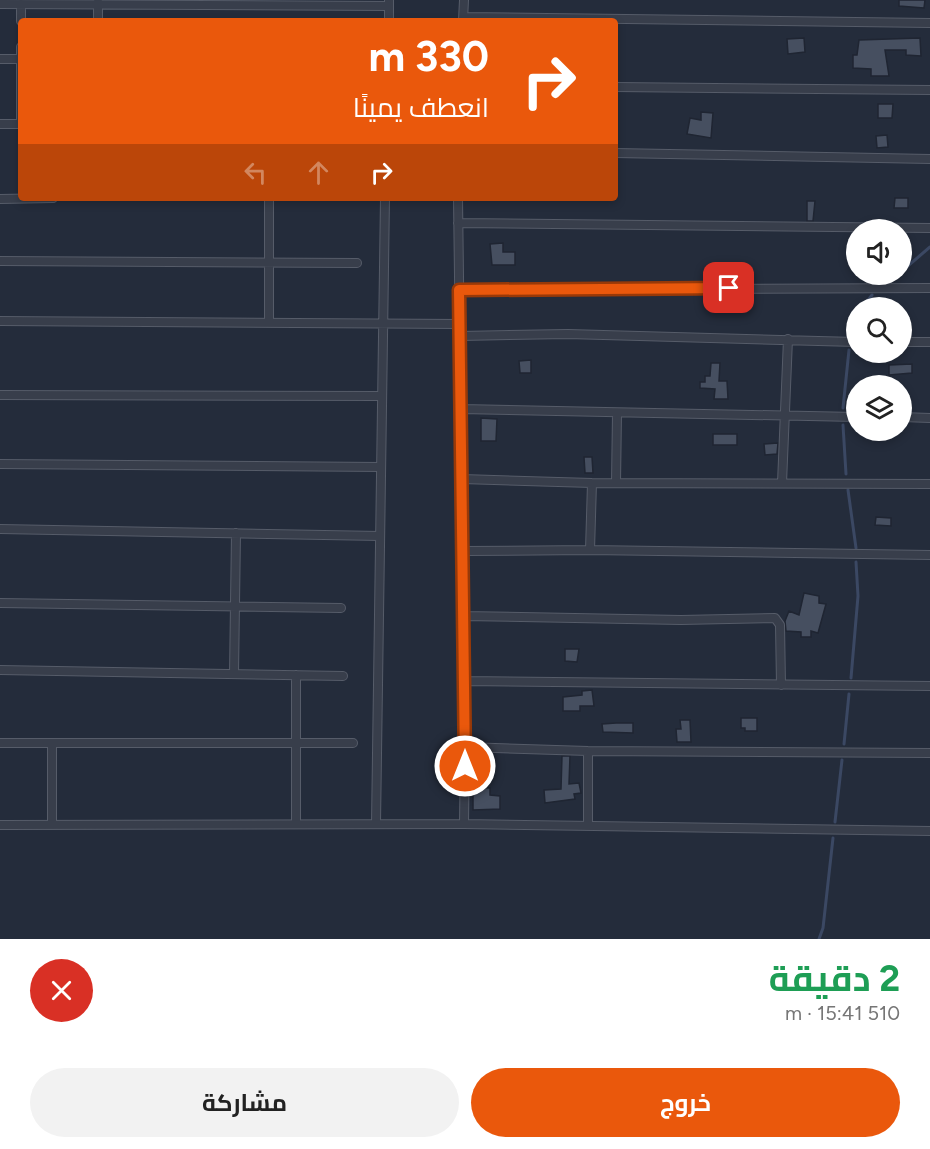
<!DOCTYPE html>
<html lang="ar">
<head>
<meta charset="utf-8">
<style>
	:root { --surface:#fff; --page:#f2f2f2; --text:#222; --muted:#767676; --accent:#ea580c }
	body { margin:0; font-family:Figtree,Cairo,sans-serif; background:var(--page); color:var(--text); direction:rtl; height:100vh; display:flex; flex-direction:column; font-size:22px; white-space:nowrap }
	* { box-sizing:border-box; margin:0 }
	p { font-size:20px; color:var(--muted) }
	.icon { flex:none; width:33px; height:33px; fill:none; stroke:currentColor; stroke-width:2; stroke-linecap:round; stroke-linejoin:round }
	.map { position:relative; height:939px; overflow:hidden; direction:ltr }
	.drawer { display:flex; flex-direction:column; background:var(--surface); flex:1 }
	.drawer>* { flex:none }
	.hud { position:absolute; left:18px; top:18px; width:600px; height:183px; border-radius:6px; box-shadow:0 3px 9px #0003; direction:rtl; background:#ea580c; color:#fff; overflow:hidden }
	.tools { position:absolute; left:846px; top:219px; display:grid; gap:12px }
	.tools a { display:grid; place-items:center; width:66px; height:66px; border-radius:50%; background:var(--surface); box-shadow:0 3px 9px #0003; font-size:30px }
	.pin { position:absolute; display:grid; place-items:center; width:51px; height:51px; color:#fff; margin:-26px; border-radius:12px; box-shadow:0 3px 9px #0006 }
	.me { position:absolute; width:66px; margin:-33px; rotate:0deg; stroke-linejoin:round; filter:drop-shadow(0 0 4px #0008) }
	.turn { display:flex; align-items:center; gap:21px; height:126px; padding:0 30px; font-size:27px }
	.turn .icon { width:78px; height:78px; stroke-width:2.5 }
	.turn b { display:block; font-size:42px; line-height:51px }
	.lanes { display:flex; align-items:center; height:57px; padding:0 30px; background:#0003; justify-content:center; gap:30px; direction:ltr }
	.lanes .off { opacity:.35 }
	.round { display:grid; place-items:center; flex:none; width:63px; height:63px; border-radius:32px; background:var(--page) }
	.headline { display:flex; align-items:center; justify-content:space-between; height:102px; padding:0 30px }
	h1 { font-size:36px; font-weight:700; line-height:45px; color:#1e9e55 }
	.cta { display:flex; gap:12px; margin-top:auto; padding:12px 30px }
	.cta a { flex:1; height:69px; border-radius:36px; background:var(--accent); color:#fff; font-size:24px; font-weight:700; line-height:69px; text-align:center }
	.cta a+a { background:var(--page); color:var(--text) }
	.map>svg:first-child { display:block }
</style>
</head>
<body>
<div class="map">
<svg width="930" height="939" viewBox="0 0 930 939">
	<rect width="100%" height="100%" fill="#242c3b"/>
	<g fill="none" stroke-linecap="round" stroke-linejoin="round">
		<path stroke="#3b4863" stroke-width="3" d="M902 271 930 247
			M889 281 897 274
			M862 308 872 295
			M851 334 856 319
			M843 408 849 350
			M843 425 846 474
			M848 490 856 548
			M851 678 858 596 856 562
			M844 744 849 694
			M835 822 842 760
			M819 939 823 928 833 838"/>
	</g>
	<path fill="#464f60" stroke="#1f2532" stroke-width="1.5" d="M899 0H925L924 8 899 6Z
		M804 38 805 52 788 54 787 39Z
		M920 38 921 56 906 55V50H885L889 76H871V69L853 68V55H857L859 40Z
		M878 104H893L892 118H878Z
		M701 112 713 113 711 138 687 134 690 118 701 120Z
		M887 135 888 147 877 148 876 136Z
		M895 198H908V208H894Z
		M807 201H815L813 221H807Z
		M503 243V252H515V265H492L490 244Z
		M531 360V373H520L519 361Z
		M711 363H720L719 381H727L728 399H714L715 389 700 388V382H705V376H710Z
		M912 364V373L889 375V365Z
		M481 418 497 419 496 441H481Z
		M713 434H737V445H713Z
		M778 443 777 454 765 455 764 444Z
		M584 457H592L593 473H585Z
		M876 517 891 518V526L875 525Z
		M804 593 819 596V603L826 604 818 633 811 631V637H801V632L786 631 785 621 789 611 799 615Z
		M565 649H579L577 662 565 661Z
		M592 690 594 706H580V711H563V697L582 695V691Z
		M741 718H757V731H745V728H741Z
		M680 720H690L691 742H677L676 729H681Z
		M616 723H633V733L603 732 602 724Z
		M562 756H570L569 784 579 783 581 793 574 794 575 799 545 803 544 790 561 789Z
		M473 787 490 788V795L500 796V809L473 810Z"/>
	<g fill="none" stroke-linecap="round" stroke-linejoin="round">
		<g stroke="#565c69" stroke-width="10">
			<path id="minor" d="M0 4 389 6
				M464 17 930 23
				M463 20 464 0
				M21 21V4
				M98 21V2
				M389 21V0
				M0 59H21
				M615 87 930 90
				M0 124H21
				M21 124V47
				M615 153 930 159
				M269 198V323
				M458 198 465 747 464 824
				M0 199 53 198
				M458 223 930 228
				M0 261 357 263
				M459 290 930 288
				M0 321 460 324
				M460 336 568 334 856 342
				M902 342H930
				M0 395 382 396
				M461 409 856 417
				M902 417 930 418
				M0 464 381 467
				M462 479 592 483 930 484
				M616 483 617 413
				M782 483 788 339
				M0 529 380 536
				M590 550 592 483
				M463 551 590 550 930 555
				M0 603 341 608
				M463 616 681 620 775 618 780 625 781 685
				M0 670 343 676
				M234 674 236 533
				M296 675V824
				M464 681 930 686
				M0 743H353
				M52 743V825
				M465 747 588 751 930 753
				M588 751V825
				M376 824 385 198
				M0 825 464 824 930 831"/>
		</g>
		<use href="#minor" stroke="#383e4b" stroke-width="8"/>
	</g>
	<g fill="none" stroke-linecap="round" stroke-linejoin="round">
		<g stroke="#983908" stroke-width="15">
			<path id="route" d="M465 766 459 290 729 288"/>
		</g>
		<use href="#route" stroke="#ea580c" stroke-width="10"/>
	</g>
</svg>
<div class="tools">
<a><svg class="icon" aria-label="sound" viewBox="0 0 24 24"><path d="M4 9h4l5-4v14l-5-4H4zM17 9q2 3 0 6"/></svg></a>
<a><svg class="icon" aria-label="search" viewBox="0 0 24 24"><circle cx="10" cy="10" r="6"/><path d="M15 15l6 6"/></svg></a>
<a><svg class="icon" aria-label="layers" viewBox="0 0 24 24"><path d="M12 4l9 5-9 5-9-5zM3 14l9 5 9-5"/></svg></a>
</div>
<div class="pin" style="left:729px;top:288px;background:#d93025"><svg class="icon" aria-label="arrive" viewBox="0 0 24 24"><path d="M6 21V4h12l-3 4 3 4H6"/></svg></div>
<svg class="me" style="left:465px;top:766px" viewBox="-20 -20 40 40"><circle r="17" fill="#ea580c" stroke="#fff" stroke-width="3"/><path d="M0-11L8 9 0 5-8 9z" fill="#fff"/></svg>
<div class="hud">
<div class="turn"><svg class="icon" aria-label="right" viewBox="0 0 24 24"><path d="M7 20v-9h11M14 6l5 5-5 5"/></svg><div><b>330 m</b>انعطف يمينًا</div></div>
<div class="lanes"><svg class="icon off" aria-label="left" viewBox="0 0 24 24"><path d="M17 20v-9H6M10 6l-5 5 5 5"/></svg><svg class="icon off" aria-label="ahead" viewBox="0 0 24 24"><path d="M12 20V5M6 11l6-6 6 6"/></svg><svg class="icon" aria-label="right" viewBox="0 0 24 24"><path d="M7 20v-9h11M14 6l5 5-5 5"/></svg></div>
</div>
</div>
<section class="drawer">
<div class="headline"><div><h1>2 دقيقة</h1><p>510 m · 15:41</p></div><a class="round" style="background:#d93025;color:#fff"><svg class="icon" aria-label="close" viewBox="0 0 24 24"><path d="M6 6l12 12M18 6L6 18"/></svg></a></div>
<div class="cta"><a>خروج</a><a>مشاركة</a></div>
</section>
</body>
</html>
